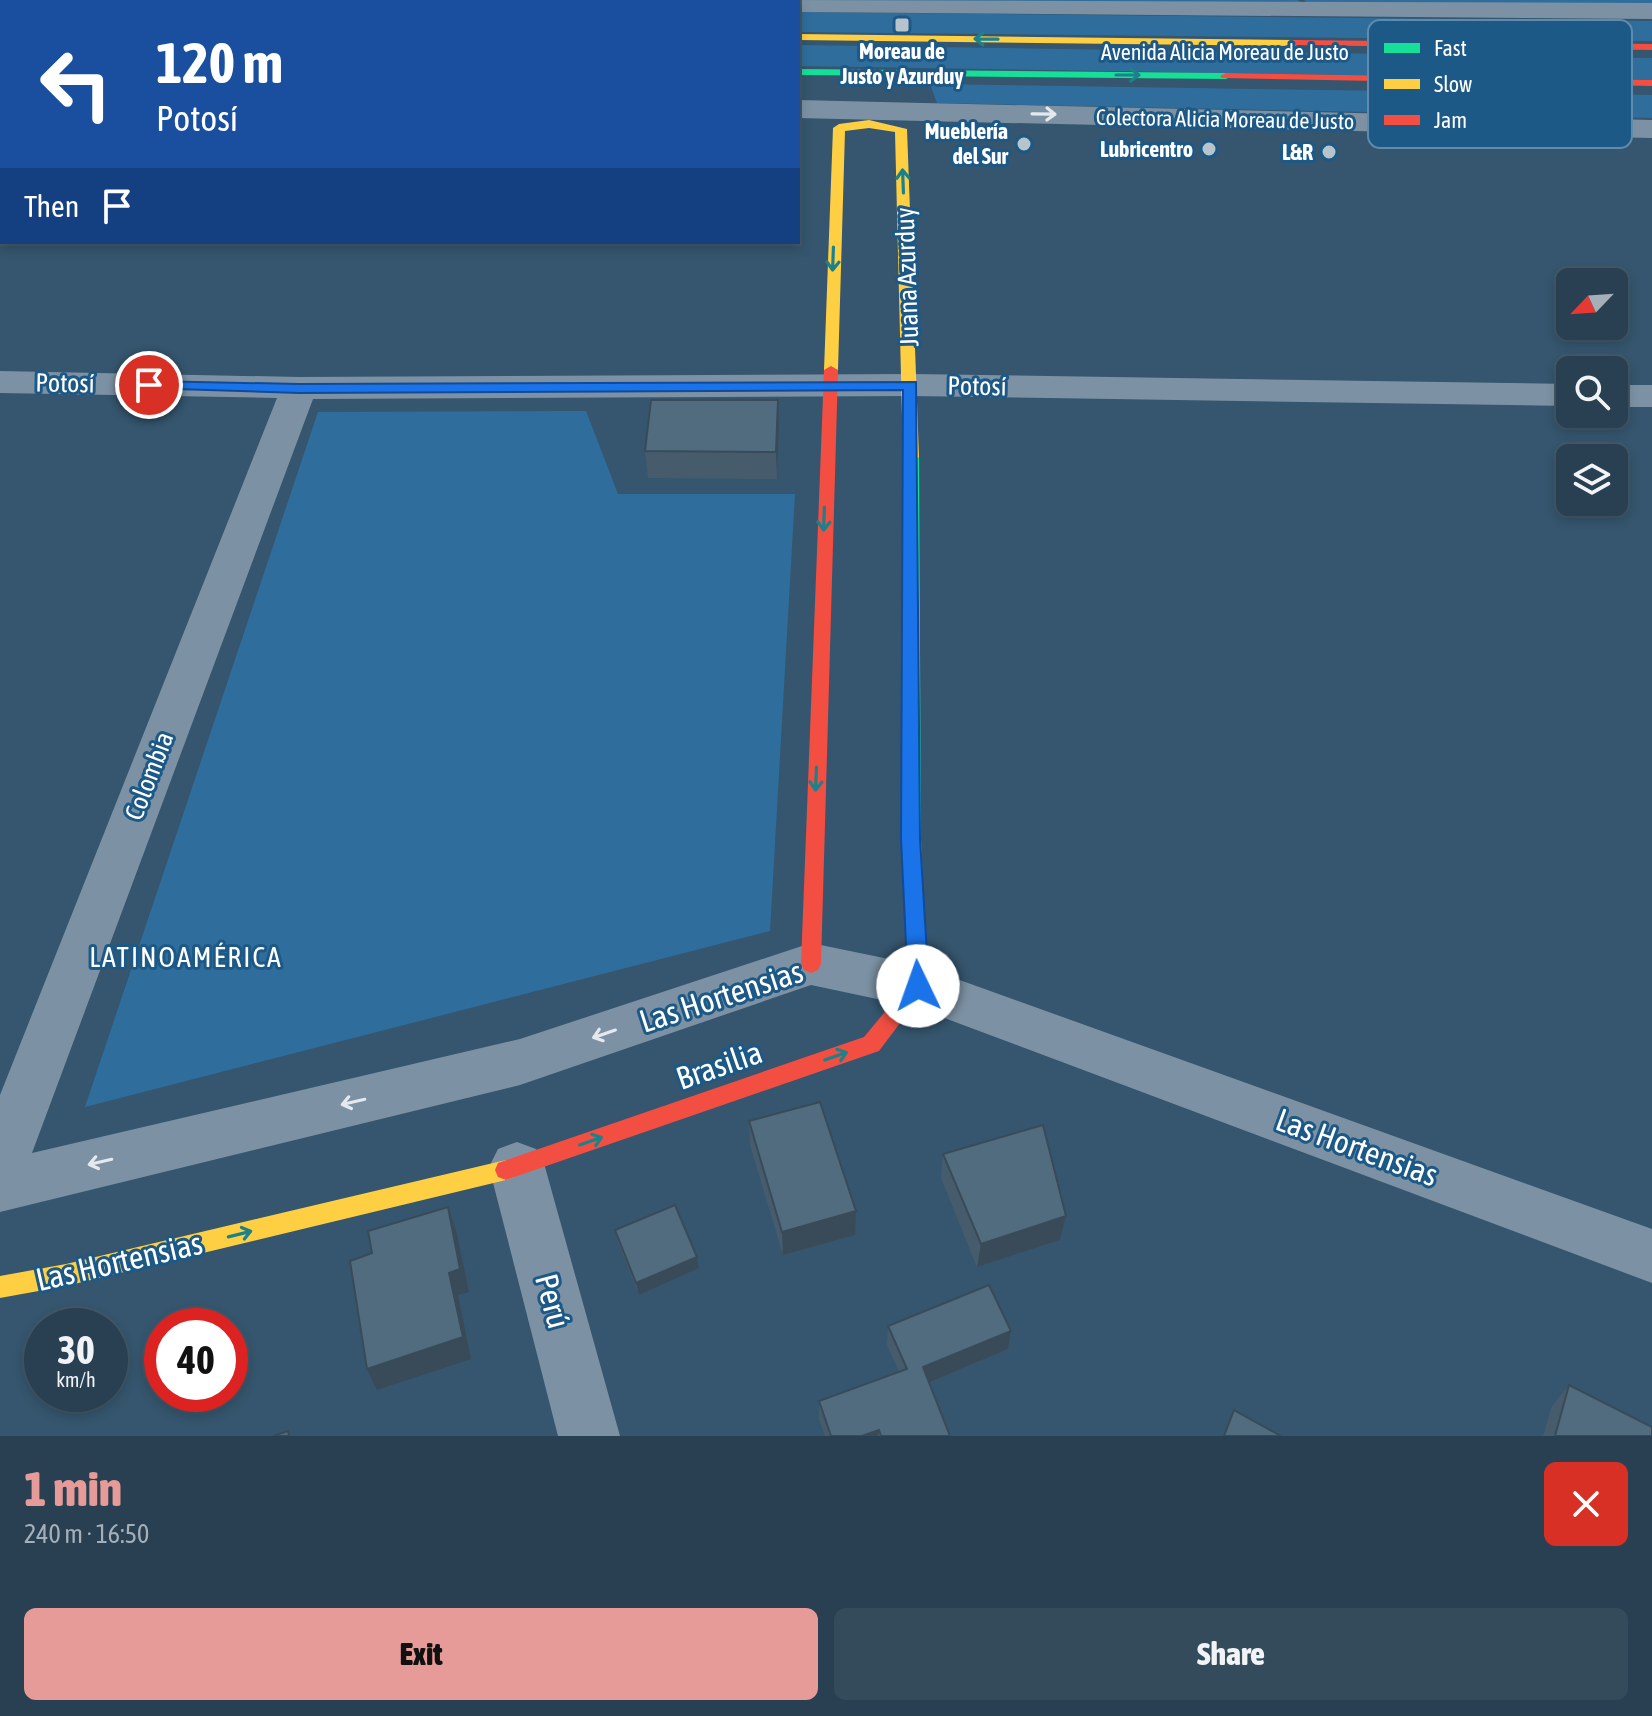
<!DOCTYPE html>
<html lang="en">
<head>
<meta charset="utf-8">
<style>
	:root { --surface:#284052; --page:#344b5c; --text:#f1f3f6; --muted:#a5afb8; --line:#445969; --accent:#e69b98 }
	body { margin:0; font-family:"Asap Condensed",sans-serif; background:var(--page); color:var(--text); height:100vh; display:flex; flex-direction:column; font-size:30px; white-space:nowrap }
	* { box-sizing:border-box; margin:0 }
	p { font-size:26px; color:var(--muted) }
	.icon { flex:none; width:44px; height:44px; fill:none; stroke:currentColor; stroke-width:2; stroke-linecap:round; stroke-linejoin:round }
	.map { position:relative; height:1436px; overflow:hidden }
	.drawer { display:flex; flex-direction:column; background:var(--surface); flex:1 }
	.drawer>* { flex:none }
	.banner { position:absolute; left:0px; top:0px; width:800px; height:244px; box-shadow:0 4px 12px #0003,0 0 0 2px var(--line); background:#1a4fa0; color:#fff; overflow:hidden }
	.needle { width:52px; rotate:245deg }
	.controls { position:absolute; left:1556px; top:268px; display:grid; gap:16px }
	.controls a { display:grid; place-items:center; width:72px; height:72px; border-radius:12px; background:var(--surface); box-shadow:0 4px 12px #0003,0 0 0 2px var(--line); font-size:40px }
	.speed { position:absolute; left:24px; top:1308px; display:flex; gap:16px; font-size:40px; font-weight:700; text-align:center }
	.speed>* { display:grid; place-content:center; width:104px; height:104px; border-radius:50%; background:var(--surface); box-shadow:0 4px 12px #0003,0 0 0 2px var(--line); line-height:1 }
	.speed small { font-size:20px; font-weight:400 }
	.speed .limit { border:12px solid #d22; background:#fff; color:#111 }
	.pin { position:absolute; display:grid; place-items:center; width:68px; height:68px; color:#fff; margin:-34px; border:4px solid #fff; border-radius:50%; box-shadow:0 2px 8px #0007 }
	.me { position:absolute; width:88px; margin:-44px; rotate:357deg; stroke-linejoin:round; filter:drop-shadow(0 0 6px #0008) }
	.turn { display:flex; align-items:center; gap:28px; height:168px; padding:0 24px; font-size:36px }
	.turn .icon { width:104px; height:104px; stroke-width:2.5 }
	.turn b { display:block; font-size:56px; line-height:68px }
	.then { display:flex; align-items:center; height:76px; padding:0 24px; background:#0003; gap:16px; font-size:30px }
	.round { display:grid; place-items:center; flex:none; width:84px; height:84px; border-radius:12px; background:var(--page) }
	.head { display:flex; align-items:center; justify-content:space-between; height:136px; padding:0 24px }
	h1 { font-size:48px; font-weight:800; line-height:60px; color:var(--accent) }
	.cta { display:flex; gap:16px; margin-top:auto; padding:16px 24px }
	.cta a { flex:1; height:92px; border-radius:12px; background:var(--accent); color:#111; font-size:32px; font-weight:800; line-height:92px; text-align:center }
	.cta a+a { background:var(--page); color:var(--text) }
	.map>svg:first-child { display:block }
</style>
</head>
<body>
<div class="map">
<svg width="1652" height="1436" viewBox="0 0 1652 1436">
	<rect width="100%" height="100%" fill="#35566e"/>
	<path fill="#2f6e9c" d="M272 0H1298L1308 8Z
		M1304 0H1652V5L1309 4Z
		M798 12 1652 21V41L798 32Z
		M798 45 1652 58V80L798 66Z
		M930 84 1652 95V118L937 103Z
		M586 411 618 494H795L770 931 85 1107 318 412Z"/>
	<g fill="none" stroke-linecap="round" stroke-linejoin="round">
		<path fill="#7c92a4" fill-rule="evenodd" d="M291 0H555L556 2H292Z
			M788 0 1652 3V19L798 12V2H786Z
			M0 90H2V108H0Z
			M798 100 1652 120V138L798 118Z
			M2 137V158H0V138Z
			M0 371 299 377 911 374 1570 384V406L911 396 313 399 32 1153 520 1039 811 943 918 965 1652 1229V1283L915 1007 811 985 520 1085 0 1212V1095L277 398 0 393Z
			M1614 385H1652V407H1614Z
			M517 1142 536 1149 545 1167 620 1436H558L489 1167 498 1149Z"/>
		<path fill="#16e098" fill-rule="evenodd" d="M798 69 1226 73 1232 76 1226 79 798 75Z
			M911 452 919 457 921 839 925 925 922 931 915 933 908 931 905 925 901 839 903 457Z"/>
		<path fill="#ffcf43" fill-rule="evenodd" d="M0 25H2V31H0Z
			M798 34 1295 40 1301 43 1295 46 798 40Z
			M869 120 907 129 919 457 911 462 903 457 895 132 869 128 845 131 838 370 831 374 824 370 833 128 839 124Z
			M506 1160 514 1163 517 1170 514 1177 506 1180 66 1286 0 1298V1276L66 1264Z"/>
		<path fill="#f24e42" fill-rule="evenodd" d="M1295 40 1652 44V50L1291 45V41Z
			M0 57H2V63H0Z
			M1226 73 1652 80V86L1222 78 1220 76Z
			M831 366 838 370 821 964 818 970 811 973 804 970 801 964 824 370Z
			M915 917 922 919 925 925 928 986 879 1051 506 1180 498 1177 495 1170 498 1163 864 1037 908 984 905 925 908 919Z"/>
	</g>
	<path fill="#465c6d" d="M779 427 777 479 648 478 645 451Z
		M749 1121 855 1235 783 1255 750 1145Z
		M943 1154 1066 1216 1060 1240 977 1267 941 1178Z
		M615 1230 697 1257 699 1268 639 1295 618 1242Z
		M888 1326 1011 1331 1008 1349 929 1383 950 1436H825L819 1419V1401L899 1372 887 1345Z
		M1569 1385 1652 1436H1543L1552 1406Z"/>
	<path fill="#394b59" d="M778 400 779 427 777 479 776 452Z
		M448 1207 456 1230 469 1292 458 1295 471 1359 377 1390 367 1369 449 1273Z
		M856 1211 855 1235 783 1255 782 1232Z
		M1066 1216 1060 1240 977 1267 981 1244Z
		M697 1257 699 1268 639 1295 636 1283Z
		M1011 1331 1008 1349 921 1386 923 1367Z
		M879 1430 878 1436H862Z"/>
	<path fill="#516b7f" stroke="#394b59" stroke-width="2" d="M651 400H778L776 452 645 451Z
		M820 1102 856 1211 782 1232 749 1121Z
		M1043 1125 1066 1216 981 1244 943 1154Z
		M675 1205 697 1257 636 1283 615 1230Z
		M448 1207 460 1269 449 1273 463 1337 367 1369 350 1261 372 1253 368 1231Z
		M989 1285 1011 1331 923 1367 950 1436H881L879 1430 862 1436H831L819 1401 907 1369 888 1326Z
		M1569 1385 1652 1427V1436H1555Z
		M1234 1410 1281 1436H1224Z
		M288 1431 289 1436H273Z"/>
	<defs><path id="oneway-shaft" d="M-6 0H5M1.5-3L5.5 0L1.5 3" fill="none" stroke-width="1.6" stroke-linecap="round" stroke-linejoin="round" transform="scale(2)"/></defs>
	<g stroke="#1b828b">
		<use href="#oneway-shaft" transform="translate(986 39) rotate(-179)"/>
		<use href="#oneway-shaft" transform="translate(1128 75)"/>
		<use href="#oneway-shaft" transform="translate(903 181) rotate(-92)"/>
		<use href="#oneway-shaft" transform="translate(833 259) rotate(92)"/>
		<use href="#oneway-shaft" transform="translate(824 519) rotate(92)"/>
		<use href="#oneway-shaft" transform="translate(816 779) rotate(92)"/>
		<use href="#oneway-shaft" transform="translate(836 1056) rotate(-19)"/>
		<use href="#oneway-shaft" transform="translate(591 1141) rotate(-19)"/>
		<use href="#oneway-shaft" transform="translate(240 1234) rotate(-14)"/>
	</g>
	<g stroke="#e5e9ed">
		<use href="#oneway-shaft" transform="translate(1044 114) rotate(1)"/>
		<use href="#oneway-shaft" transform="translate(604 1034) rotate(161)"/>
		<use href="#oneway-shaft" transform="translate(353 1102) rotate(167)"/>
		<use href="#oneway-shaft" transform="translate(100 1162) rotate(167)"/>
	</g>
	<path fill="#1a73e8" stroke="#114b97" stroke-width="2" d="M149 381 299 384 916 382 920 839 929 986 926 992 918 995 911 992 908 986 901 839 903 390 299 393 144 388 142 385Z"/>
	<g fill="#b8c4cc" stroke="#1d5986" stroke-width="3">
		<rect x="894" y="17" width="16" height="16" rx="4"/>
		<circle cx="1024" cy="144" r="8"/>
		<circle cx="1209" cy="149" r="8"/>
		<circle cx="1329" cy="152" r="8"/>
	</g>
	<g text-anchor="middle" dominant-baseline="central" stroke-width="6" stroke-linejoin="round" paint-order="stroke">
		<g font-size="22" font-weight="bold" fill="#fff" stroke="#1d5986" text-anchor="end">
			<text x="902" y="51" text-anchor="middle">Moreau de<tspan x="902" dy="25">Justo y Azurduy</tspan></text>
			<text x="1008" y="131">Mueblería<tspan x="1008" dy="25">del Sur</tspan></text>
			<text x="1193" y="149">Lubricentro</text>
			<text x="1313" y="152">L&amp;R</text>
		</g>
		<g font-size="22" fill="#fff" stroke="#1d5986">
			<text x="1225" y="52">Avenida Alicia Moreau de Justo</text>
			<text transform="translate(1225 119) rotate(1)">Colectora Alicia Moreau de Justo</text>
		</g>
		<g font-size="26" fill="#fff" stroke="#1d5986">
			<text transform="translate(907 277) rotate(-92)">Juana Azurduy</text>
			<text transform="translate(65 383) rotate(1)">Potosí</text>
			<text transform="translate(977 386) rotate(1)">Potosí</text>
			<text transform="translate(149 776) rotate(-69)">Colombia</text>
		</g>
		<g font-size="28" letter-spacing="2" fill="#fff" stroke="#1d5986">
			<text x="186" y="957">LATINOAMÉRICA</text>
		</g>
		<g font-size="32" fill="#fff" stroke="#1d5986">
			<text transform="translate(721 996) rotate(-18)">Las Hortensias</text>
			<text transform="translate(719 1065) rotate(-19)">Brasilia</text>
			<text transform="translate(1357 1147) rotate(20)">Las Hortensias</text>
			<text transform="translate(119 1261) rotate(-13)">Las Hortensias</text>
			<text transform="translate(553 1301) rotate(75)">Perú</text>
		</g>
	</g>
	<rect x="1368" y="20" width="264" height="128" rx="12" fill="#1d5986" stroke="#618baa" stroke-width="2"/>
	<rect x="1384" y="43" width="36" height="10" fill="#16e098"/>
	<rect x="1384" y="79" width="36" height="10" fill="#ffcf43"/>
	<rect x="1384" y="115" width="36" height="10" fill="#f24e42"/>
	<g font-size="22" fill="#fff">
		<text x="1434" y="56">Fast</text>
		<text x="1434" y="92">Slow</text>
		<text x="1434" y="128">Jam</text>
	</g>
</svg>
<div class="controls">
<a><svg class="needle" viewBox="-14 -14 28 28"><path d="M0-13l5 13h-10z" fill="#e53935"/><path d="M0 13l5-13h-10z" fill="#a5afb8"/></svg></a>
<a><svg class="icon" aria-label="search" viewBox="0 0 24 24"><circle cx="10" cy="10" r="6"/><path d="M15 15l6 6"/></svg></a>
<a><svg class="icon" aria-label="layers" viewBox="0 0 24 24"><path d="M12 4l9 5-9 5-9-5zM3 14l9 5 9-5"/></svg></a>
</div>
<div class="speed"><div>30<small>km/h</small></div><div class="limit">40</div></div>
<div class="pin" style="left:149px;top:385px;background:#d93025"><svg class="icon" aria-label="arrive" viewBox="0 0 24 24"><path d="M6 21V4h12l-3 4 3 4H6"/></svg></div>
<svg class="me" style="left:918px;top:986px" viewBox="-20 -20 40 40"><circle r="19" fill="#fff"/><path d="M0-13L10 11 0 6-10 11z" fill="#1a73e8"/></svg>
<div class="banner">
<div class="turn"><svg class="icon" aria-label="left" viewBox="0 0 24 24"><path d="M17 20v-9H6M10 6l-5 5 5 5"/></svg><div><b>120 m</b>Potosí</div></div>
<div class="then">Then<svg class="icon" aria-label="arrive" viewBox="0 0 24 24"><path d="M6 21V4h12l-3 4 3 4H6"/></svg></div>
</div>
</div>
<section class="drawer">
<div class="head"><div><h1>1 min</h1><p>240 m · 16:50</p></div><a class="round" style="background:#d93025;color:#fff"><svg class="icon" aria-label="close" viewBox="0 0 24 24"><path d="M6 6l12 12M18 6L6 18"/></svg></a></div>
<div class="cta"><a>Exit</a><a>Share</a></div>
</section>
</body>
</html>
